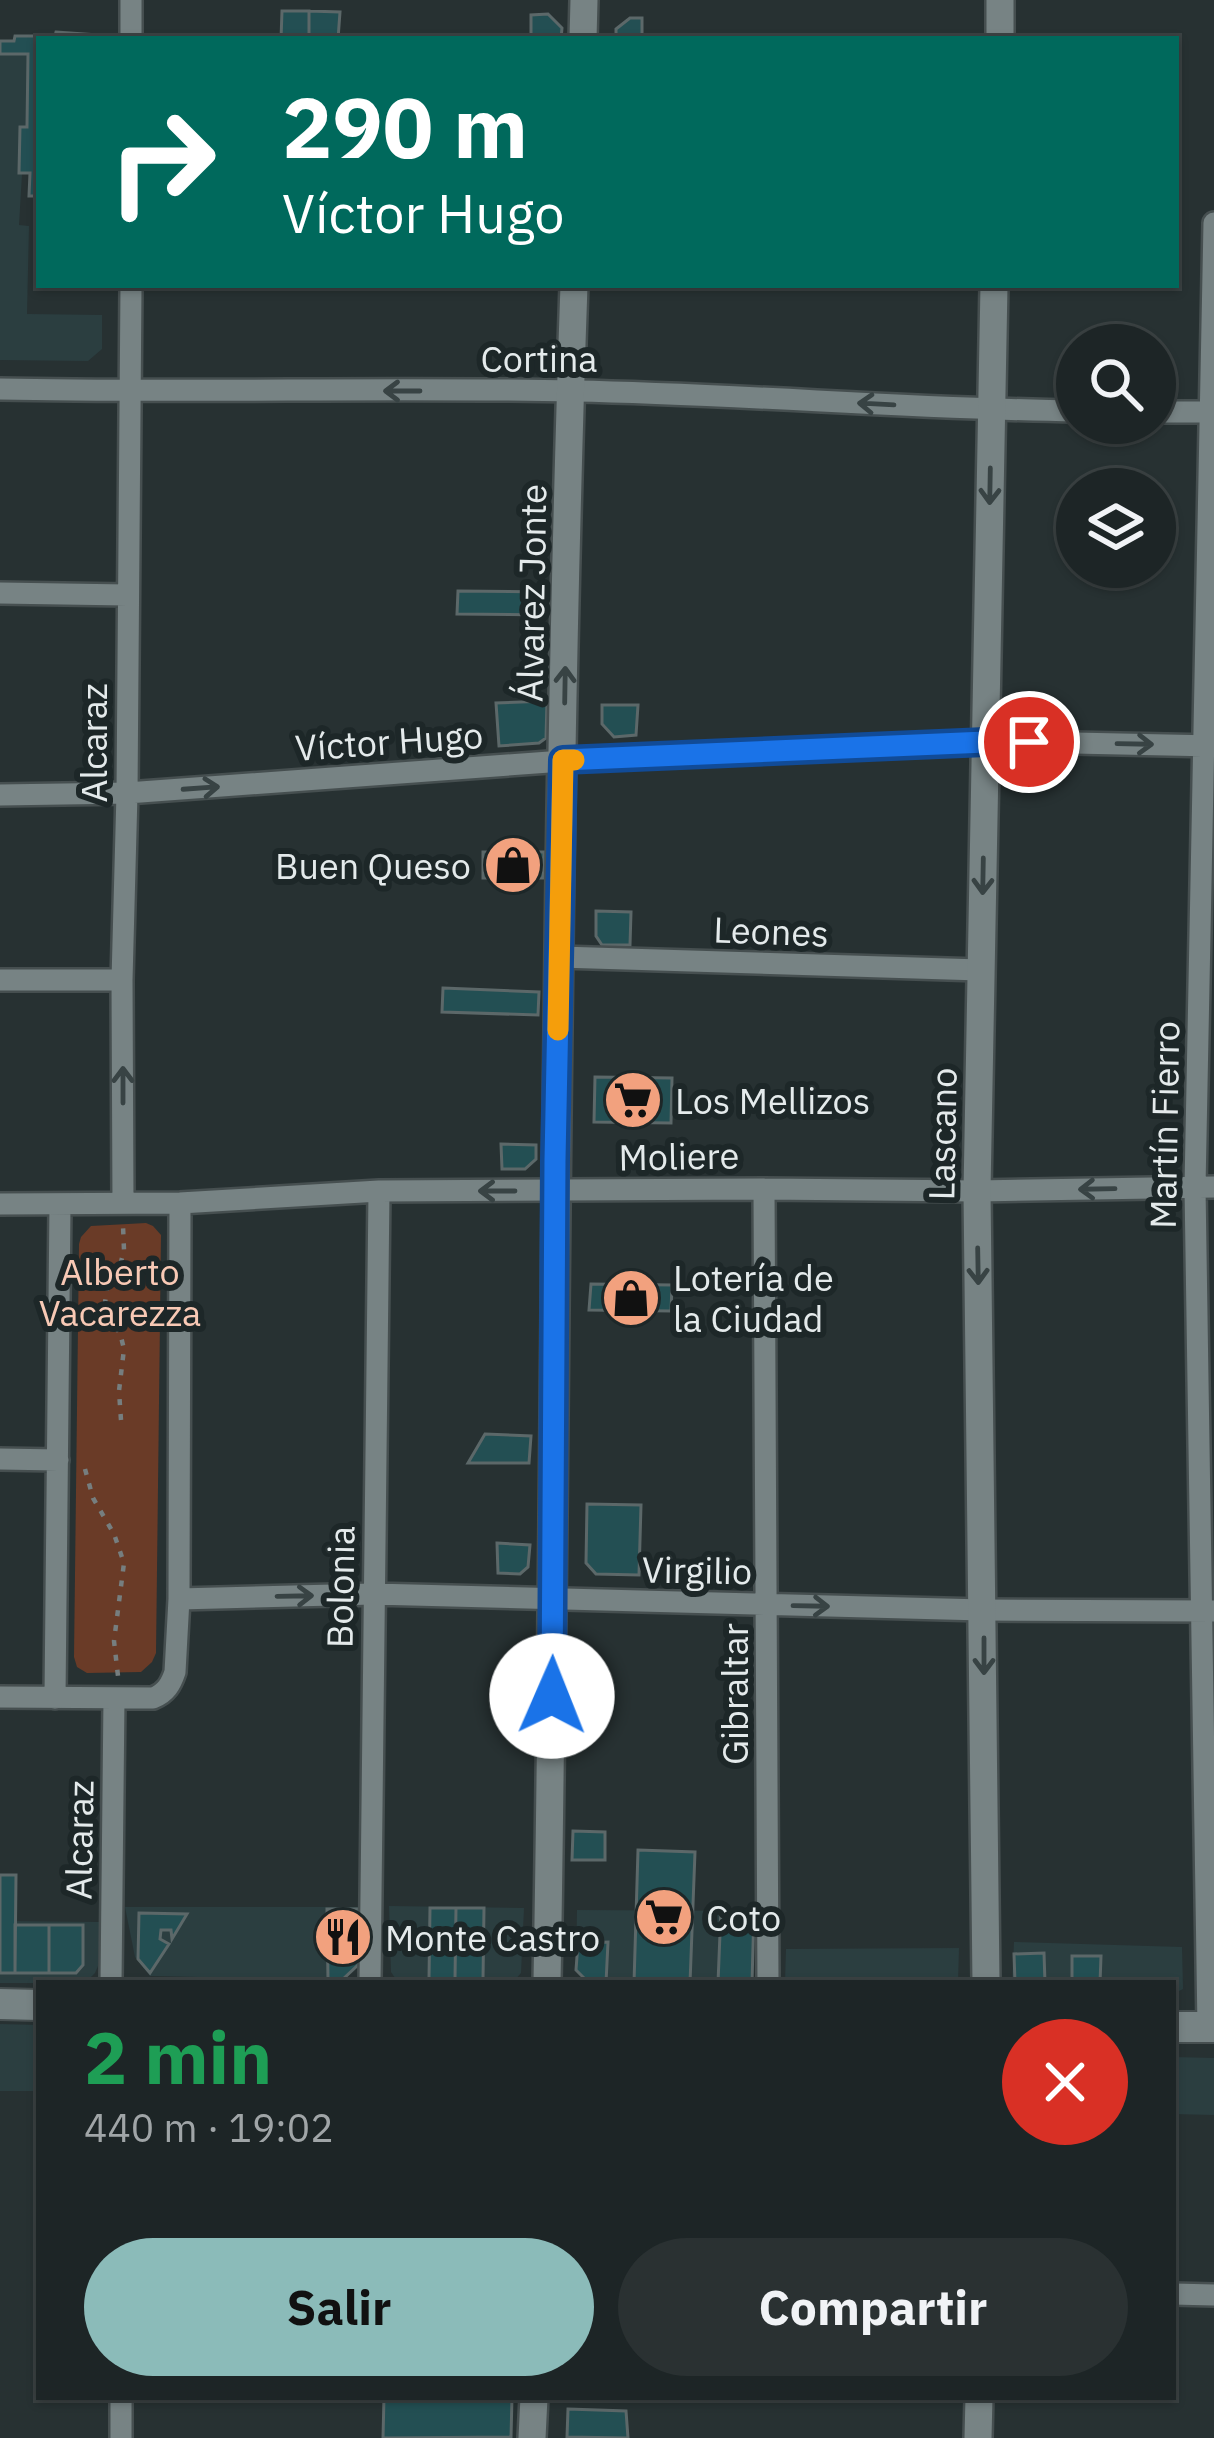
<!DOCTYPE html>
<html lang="es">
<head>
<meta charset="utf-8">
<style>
	:root { --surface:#1d2526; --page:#2a3132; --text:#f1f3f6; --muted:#a0a5a7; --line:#3b4243; --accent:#8bbbb9 }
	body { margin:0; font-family:"IBM Plex Sans",sans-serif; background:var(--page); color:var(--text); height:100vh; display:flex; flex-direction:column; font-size:45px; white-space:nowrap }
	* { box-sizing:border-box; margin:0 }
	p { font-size:39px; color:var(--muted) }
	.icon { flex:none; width:66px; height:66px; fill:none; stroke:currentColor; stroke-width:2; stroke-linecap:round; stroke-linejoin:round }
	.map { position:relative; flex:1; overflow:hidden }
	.panel { position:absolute; left:36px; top:1980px; width:1140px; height:420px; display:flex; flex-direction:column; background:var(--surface); border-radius:0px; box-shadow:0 3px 9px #0004,0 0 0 3px var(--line) }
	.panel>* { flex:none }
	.hud { position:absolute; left:36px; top:36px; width:1143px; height:252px; border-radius:0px; box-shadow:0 3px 9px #0004,0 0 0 3px var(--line); background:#00695c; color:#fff; overflow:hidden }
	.buttons { position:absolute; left:1056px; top:324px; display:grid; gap:24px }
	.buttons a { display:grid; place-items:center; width:120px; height:120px; border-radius:50%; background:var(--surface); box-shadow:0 3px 9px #0004,0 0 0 3px var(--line); font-size:60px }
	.pin { position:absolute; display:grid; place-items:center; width:102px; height:102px; color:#fff; margin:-51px; border:6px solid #fff; border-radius:50%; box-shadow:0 3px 12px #0007 }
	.me { position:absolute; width:132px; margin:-66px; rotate:1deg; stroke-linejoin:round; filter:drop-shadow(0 0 9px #0008) }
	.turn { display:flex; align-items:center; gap:42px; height:252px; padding:0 48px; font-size:54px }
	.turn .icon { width:156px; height:156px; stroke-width:2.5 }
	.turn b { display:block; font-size:84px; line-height:102px }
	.round { display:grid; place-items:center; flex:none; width:126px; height:126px; border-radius:63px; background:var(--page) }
	.overview { display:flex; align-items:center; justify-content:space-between; height:204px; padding:0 48px }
	h1 { font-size:72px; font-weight:800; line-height:90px; color:#1e9e55 }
	.action { display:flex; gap:24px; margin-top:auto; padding:24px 48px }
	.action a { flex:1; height:138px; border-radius:72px; background:var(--accent); color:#111; font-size:48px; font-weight:800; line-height:138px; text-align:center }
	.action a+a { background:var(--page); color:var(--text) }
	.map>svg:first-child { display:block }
</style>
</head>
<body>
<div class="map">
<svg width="1214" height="2438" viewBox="0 0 1214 2438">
	<rect width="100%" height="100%" fill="#273132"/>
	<path fill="#2b3e40" d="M0 54H28L27 127H20L19 173 22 174 19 225 29 226 27 314 102 315V349L88 361 0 360Z
		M389 1906 524 1908 521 1973 513 1982 397 1981 391 1972Z
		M125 1907H358L356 1967 345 1980 150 1976 135 1957Z
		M577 1910 752 1911 751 1983H591L576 1969Z
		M0 1921 100 1922 98 1966 95 1973 85 1983H0Z
		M1014 1942 1182 1947 1183 1989 1173 1994V1983H1012Z
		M959 1948 958 1983 785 1982 786 1949Z
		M0 2024 39 2025V2091H0Z
		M1173 2057 1214 2058V2115L1173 2114Z"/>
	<path fill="#6a3b27" d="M146 1223 153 1226 161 1235 156 1653 152 1662 141 1672 87 1673 77 1667 74 1657 79 1244 81 1237 91 1226Z"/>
	<path fill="#234f53" stroke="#5c6869" stroke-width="3" d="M282 11H309V39H281Z
		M309 11 340 12 338 39H309Z
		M548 14 562 28 561 39H531V15Z
		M630 18H642V39H616V29Z
		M56 32 97 35V39H39V196H29L30 173H19L20 127H27L28 54H0V41H14L15 36H55Z
		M458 591 548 592 547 615 457 614Z
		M547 701 546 738 539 743 499 746 496 703Z
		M602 705H638L636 735 614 737 602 724Z
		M483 852H544L543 878H483Z
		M596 911 631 912 630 945H602L596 936Z
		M443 988 539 992 538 1015 442 1012Z
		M595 1077 672 1078 671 1123 594 1122Z
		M501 1144 536 1145V1159L525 1169H502Z
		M591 1284 672 1285 671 1311 589 1310Z
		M485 1434 531 1436 529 1463H468Z
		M587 1504 641 1505 639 1575 596 1574 586 1563Z
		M497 1543 530 1545 528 1567 520 1574 498 1573Z
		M573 1831 605 1832V1860H572Z
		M638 1850 695 1852 690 1983H634Z
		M0 1875H16L15 1973H0Z
		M430 1908H456L455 1979H429Z
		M456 1908H484L483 1979H455Z
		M327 1909H360L359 1964 343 1979H328Z
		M721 1909 754 1910 752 1983H718Z
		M139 1913 187 1914 172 1939 171 1930H161L160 1939 169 1944 150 1973 138 1959Z
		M15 1925H49V1973H15Z
		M49 1925H83V1965L76 1973H49Z
		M608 1942 606 1983H589L576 1970 578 1943Z
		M1044 1953 1045 1983H1015L1014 1954Z
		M1072 1956H1101L1100 1983H1072Z
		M384 2397H512L511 2437 383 2438Z
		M568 2409 626 2411 628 2438 567 2437Z"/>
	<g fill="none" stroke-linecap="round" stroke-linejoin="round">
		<g stroke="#464f50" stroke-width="26">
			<path id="minor" d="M131 0V39
				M0 389C192 393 384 387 575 391 743 394 910 409 1077 411
				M1155 412H1214
				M0 593 127 595
				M0 795 127 793 563 761 986 741 1214 746
				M560 957 980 970
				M0 980H122
				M764 1189 768 1983
				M123 1202 122 980 127 793 131 285
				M0 1204 180 1203 379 1191 764 1189 977 1191 1214 1187
				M0 1459 58 1460
				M179 1599 373 1594 983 1610 1214 1611
				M0 1697 153 1698C166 1693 171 1684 175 1672L179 1599 180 1203
				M55 1698 60 1204
				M111 1983 114 1698
				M370 1983 379 1191
				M1208 2027 1195 1187 1214 223
				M1173 2294 1214 2295
				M121 2397V2438"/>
		</g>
		<g stroke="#464f50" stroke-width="32">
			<path id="tertiary" d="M583 39 584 0
				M1000 39V0
				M547 1983C557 1417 554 851 574 285
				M986 1983 977 1191 994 285
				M532 2438 534 2397
				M978 2438 979 2397"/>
		</g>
		<g stroke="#464f50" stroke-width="34">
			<path id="secondary" d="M0 2004 39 2005
				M1173 2027H1214"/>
		</g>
		<path stroke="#767e7f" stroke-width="4.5" stroke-dasharray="6 9" stroke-linecap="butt" d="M121 1420 119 1391 124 1349 120 1333 108 1318 105 1303 107 1288 121 1262 124 1250 123 1226
			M85 1469 93 1498 114 1534 124 1563 114 1641 118 1676"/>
		<use href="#minor" stroke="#778384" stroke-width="21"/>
		<use href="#tertiary" stroke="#778384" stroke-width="27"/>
		<use href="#secondary" stroke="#778384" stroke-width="30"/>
	</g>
	<defs><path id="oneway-shaft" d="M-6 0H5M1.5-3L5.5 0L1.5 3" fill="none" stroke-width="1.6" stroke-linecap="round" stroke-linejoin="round" transform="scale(3)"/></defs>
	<g stroke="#384344">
		<use href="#oneway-shaft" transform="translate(402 391) rotate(180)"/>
		<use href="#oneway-shaft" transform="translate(876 404) rotate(-177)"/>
		<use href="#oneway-shaft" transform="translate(990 486) rotate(91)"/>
		<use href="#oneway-shaft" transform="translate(565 685) rotate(-89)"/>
		<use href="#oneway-shaft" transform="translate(1135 744) rotate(1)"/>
		<use href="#oneway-shaft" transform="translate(201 788) rotate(-4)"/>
		<use href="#oneway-shaft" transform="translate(983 876) rotate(91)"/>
		<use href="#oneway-shaft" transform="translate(123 1085) rotate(-90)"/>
		<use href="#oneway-shaft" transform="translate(1097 1189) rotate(179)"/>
		<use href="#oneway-shaft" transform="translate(497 1191) rotate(180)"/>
		<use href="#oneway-shaft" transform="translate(978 1266) rotate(89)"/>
		<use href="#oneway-shaft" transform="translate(295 1596) rotate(-1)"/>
		<use href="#oneway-shaft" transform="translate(811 1606) rotate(1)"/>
		<use href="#oneway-shaft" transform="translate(984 1656) rotate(90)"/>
	</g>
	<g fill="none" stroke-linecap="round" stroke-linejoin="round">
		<g stroke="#114b97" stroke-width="30">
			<path id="route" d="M552 1696 555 1160 563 760 986 742H1029"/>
		</g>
		<use href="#route" stroke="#1a73e8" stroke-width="21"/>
		<path stroke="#f59e0b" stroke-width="21" d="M558 1030 563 760H574"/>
	</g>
	<defs>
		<g id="shop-disc" transform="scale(3)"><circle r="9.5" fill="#f2a17e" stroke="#1d2728"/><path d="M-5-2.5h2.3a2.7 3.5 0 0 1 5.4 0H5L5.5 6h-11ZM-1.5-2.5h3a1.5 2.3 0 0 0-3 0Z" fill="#111"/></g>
		<g id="supermarket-disc" transform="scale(3)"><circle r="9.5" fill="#f2a17e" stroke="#1d2728"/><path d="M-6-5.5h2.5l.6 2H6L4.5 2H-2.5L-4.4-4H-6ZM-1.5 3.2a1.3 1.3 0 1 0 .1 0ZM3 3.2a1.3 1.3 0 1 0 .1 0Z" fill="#111"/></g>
		<g id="restaurant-disc" transform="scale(3)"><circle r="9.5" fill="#f2a17e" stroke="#1d2728"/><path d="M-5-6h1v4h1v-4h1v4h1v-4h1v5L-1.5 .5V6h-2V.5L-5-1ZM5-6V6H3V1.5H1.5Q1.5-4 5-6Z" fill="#111"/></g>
	</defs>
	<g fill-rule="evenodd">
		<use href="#shop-disc" x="513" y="865"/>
		<use href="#supermarket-disc" x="633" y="1100"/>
		<use href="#shop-disc" x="631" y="1298"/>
		<use href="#supermarket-disc" x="664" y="1917"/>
		<use href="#restaurant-disc" x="343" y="1937"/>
	</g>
	<g text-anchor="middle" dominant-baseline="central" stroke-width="12" stroke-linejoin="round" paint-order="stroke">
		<g font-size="36" fill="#e4eaeb" stroke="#1d2728">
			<text x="539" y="358">Cortina</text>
			<text transform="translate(531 593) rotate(-89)">Álvarez Jonte</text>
			<text transform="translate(389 741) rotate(-4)">Víctor Hugo</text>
			<text transform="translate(93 743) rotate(-90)">Alcaraz</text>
			<text transform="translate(771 931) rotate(2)">Leones</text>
			<text transform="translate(1164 1125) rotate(-89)">Martín Fierro</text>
			<text transform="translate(942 1134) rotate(-89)">Lascano</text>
			<text transform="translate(679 1156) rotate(-1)">Moliere</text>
			<text transform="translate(697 1570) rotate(1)">Virgilio</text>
			<text transform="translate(340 1587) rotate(-89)">Bolonia</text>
			<text transform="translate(734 1694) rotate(-90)">Gibraltar</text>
			<text transform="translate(79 1840) rotate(-89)">Alcaraz</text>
		</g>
		<g font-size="36" fill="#e4eaeb" stroke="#1d2728" text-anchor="start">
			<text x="471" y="865" text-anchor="end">Buen Queso</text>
			<text x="675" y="1100">Los Mellizos</text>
			<text x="673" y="1277">Lotería de<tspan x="673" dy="41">la Ciudad</tspan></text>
			<text x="706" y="1917">Coto</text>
			<text x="385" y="1937">Monte Castro</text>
		</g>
		<g font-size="36" fill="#f8c9b5" stroke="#1d2728">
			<text x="120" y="1271">Alberto<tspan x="120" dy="41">Vacarezza</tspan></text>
		</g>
	</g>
</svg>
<div class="buttons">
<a><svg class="icon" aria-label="search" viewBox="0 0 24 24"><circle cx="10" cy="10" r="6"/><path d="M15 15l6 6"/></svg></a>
<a><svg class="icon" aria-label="layers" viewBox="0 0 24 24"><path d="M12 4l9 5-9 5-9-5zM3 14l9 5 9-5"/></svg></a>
</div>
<div class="pin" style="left:1029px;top:742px;background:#d93025"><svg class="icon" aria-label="arrive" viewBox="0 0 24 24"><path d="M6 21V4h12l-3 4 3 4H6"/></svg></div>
<svg class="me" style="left:552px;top:1696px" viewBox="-20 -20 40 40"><circle r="19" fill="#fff"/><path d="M0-13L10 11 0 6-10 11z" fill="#1a73e8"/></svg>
<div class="hud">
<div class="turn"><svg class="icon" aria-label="right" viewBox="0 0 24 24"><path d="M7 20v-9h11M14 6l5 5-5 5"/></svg><div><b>290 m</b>Víctor Hugo</div></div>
</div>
<section class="panel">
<div class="overview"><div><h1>2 min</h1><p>440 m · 19:02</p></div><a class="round" style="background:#d93025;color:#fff"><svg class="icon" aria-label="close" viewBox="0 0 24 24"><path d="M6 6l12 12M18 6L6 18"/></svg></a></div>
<div class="action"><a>Salir</a><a>Compartir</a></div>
</section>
</div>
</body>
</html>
